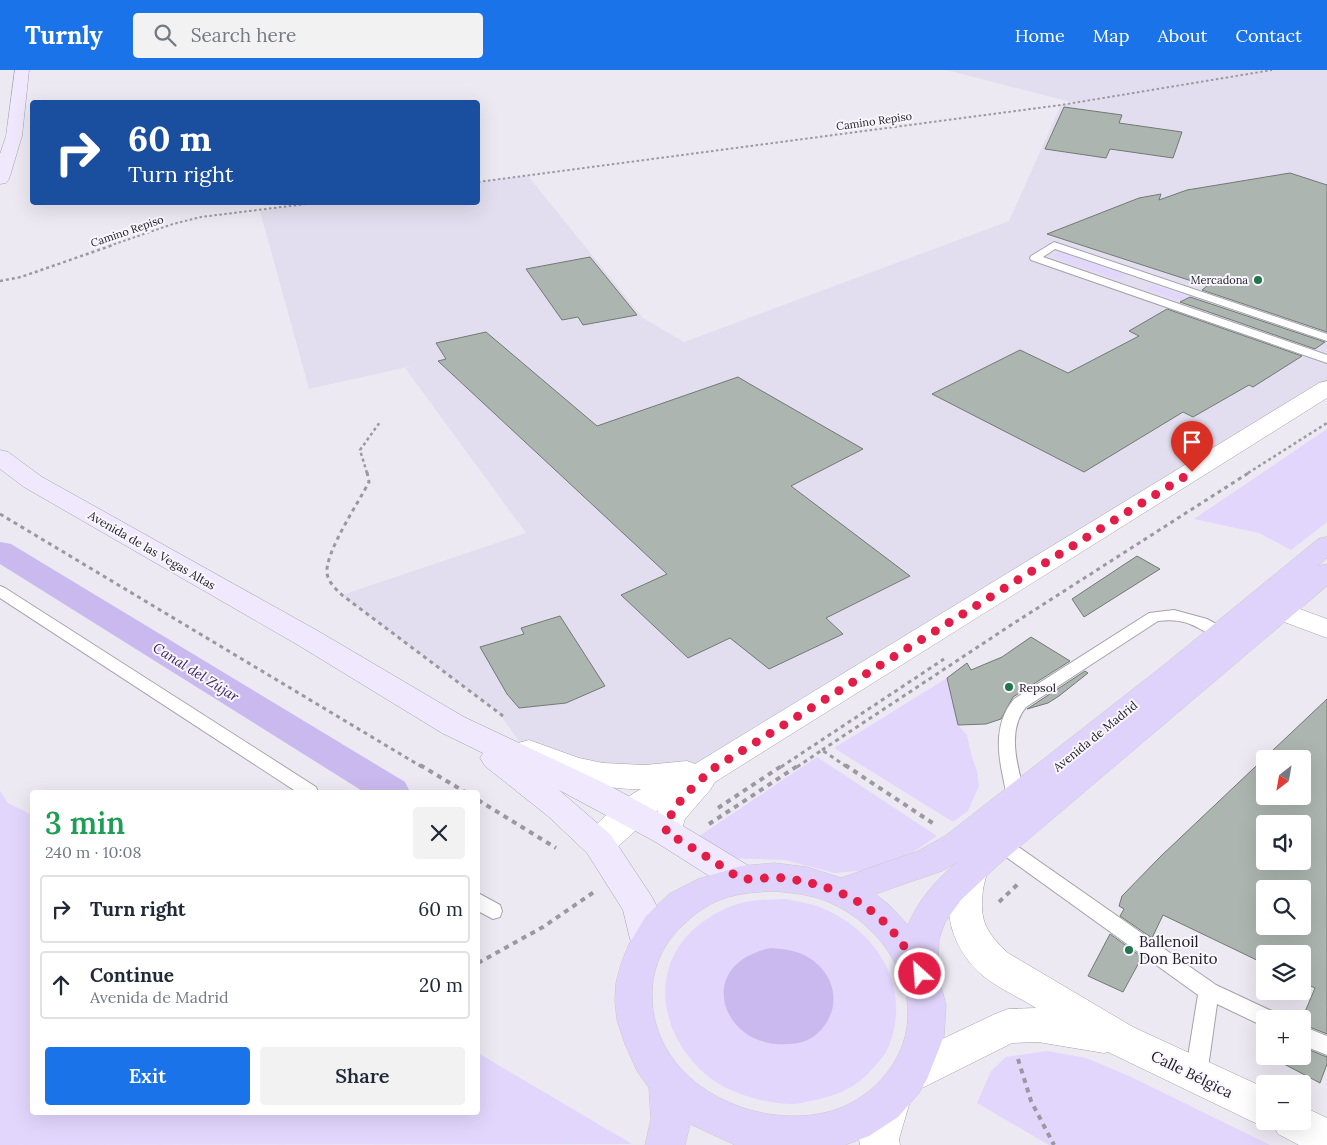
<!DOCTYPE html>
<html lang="en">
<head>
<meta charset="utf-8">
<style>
	:root { --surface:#fff; --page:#f2f2f3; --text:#1f2937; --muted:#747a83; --line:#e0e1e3; --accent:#1a73e8 }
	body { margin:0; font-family:Lora,serif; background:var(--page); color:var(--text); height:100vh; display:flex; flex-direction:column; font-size:19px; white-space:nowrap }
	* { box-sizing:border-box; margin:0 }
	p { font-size:16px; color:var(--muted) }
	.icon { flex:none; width:28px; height:28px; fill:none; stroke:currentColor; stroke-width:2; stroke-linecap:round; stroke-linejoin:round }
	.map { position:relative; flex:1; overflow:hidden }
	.sheet { position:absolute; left:30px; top:720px; width:450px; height:325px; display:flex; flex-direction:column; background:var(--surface); border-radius:5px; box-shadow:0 5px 20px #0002 }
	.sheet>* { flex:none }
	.banner { position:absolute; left:30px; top:30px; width:450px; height:105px; border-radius:5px; box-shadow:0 5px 20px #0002; background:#1a4fa0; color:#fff; overflow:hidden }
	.needle { width:32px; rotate:211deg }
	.controls { position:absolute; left:1256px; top:680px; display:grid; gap:10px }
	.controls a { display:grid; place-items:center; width:55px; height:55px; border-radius:5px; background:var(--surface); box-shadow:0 5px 20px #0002; font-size:25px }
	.pin { position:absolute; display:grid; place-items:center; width:42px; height:42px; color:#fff; margin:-51px -21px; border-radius:50% 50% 50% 0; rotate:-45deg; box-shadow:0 0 5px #0007 }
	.pin .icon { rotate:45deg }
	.me { position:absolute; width:55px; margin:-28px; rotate:334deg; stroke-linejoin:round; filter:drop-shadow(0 0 4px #0008) }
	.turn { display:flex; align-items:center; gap:18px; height:105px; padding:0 15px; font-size:22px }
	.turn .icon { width:65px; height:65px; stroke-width:2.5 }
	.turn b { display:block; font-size:35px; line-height:42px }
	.round { display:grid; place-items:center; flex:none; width:52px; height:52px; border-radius:5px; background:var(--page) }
	.headline { display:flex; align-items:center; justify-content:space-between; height:85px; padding:0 15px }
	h1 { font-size:30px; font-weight:600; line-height:38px; color:#1e9e55 }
	.button { display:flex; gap:10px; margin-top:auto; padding:10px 15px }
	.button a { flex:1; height:58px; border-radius:5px; background:var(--accent); color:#fff; font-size:20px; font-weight:600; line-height:58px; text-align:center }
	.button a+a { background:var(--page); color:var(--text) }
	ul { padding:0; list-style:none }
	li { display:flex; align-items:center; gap:15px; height:68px; margin:0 10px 8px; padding:0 5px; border:2px solid var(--line); border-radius:5px }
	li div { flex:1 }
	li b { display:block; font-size:19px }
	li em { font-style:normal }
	header { display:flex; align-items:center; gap:30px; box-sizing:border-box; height:70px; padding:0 25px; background:var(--accent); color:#fff }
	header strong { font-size:24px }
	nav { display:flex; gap:28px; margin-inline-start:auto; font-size:18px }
	.search { width:350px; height:45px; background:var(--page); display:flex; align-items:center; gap:12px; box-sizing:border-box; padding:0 18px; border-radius:5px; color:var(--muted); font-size:19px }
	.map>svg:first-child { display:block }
</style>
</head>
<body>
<header>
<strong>Turnly</strong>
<div class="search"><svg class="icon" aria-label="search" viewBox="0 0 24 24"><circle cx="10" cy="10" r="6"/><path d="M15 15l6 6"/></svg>Search here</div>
<nav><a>Home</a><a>Map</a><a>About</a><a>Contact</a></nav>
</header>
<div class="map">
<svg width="1327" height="1075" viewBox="0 0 1327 1075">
	<rect width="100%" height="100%" fill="#ece9f3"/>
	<path fill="#e3deef" d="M947 0H1327V318L711 700 659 707 525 680 499 643 342 525 526 463 405 298 421 294 309 319 260 141 322 132H478V112L528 106 643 248 684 272 1009 151 1061 35 1074 33Z"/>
	<path fill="#e2d6fd" d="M1059 182 1126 205 1119 210 1052 186Z
		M1153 215 1318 272 1312 276 1147 219Z
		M1327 359V452L1291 480 1259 463 1194 449Z
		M947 608 958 655 967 665 971 684 977 701 979 716 968 741 953 752 834 678Z
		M817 687 937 766 904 788 867 800 835 803 785 790 727 788 695 769Z
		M0 721 8 733 32 745V1042H478V983L632 1074 0 1075Z
		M785 829C797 832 811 833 822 838 878 861 913 919 888 978 885 985 878 993 872 999 857 1018 833 1027 810 1031 804 1032 798 1034 792 1034 768 1034 732 1024 713 1010 659 970 644 894 704 851 717 842 734 833 751 831 762 829 774 830 785 829Z
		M1047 981 1086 988 1129 1006 1270 1075H1049L977 1033 991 1001 1006 987Z"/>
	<path fill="#cab9ee" d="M771 878C782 879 794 880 804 885 836 901 844 938 818 963 810 971 798 974 787 974 722 979 692 894 771 878Z"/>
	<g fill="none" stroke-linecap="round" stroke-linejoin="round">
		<path fill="#cab9ee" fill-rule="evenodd" d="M0 472 11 474 405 712 410 722H364L0 494Z"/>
	</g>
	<path fill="#acb5af" stroke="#717a73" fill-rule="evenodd" d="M1064 37 1122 45 1119 53 1182 62 1173 88 1110 79 1106 88 1045 79Z
		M1290 103 1327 115V262L1202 220 1207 216 1047 164 1139 128 1161 124 1159 130 1187 120Z
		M590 187 637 245 583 255 578 247 562 250 526 199Z
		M1190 227 1325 272 1315 279 1180 232Z
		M1167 239 1302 286 1253 317 1249 315 1193 347 1183 342 1084 402 932 324 1020 280 1068 303 1139 266 1129 261Z
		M486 262 597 356 738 307 748 313 863 379 791 416 910 506 826 548 843 564 769 599 730 568 688 588 621 525 667 504 438 291 446 289 436 273Z
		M1137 486 1160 499 1084 547 1072 529Z
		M560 546 605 616 566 633 519 638 507 624 480 577 524 564 521 558Z
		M1031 567 1070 591 1013 627 1001 649 986 654 958 655 947 608 967 593 971 600 1002 587Z
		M1085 601 1088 603 1059 626 1048 633 1027 639Z
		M1327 629V964L1302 954V949L1315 918 1302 912V884H1265V894L1163 845 1152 868 1120 846 1124 839 1119 836 1122 826 1161 786ZM1265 689H1302V726H1265ZM1265 754H1302V791H1265ZM1265 819H1302V856H1265Z
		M1110 864 1142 887 1123 922 1088 906Z
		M1302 977 1327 987V994L1320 1013 1284 994 1287 986H1302Z"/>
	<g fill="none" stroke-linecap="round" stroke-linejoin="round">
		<g stroke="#a5a2ac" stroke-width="2">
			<path id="lane" d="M1054 172 1327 264V271L1055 179 1043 187 1327 285V293L1031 190 1030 188 1031 186Z
				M0 516 5 518 316 717 318 722H297L0 528Z
				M1174 540 1207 549 1233 563 1236 567 1233 571 1228 572C1200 564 1194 546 1158 551L1026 637C1005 662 1019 701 1026 729L1023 734 1017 736 1011 734C1006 726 1005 716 1003 707 997 679 995 652 1014 629L1149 543Z
				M1001 767 1007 769 1216 915 1276 943 1279 949H1265V957L1217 934 1207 1005 1203 1012 1196 1015 1189 1012 1185 1005 1198 925 995 779 992 774 995 769Z
				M478 823 500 835 502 841 500 847 493 849 478 841Z
				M1302 956 1327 966V985L1302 975Z"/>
		</g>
		<g stroke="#a5a2ac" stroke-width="1">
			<path id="street" d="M1327 311V328L715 712 710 720 685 749 678 771 666 775 654 771 650 762 658 740 611 783 599 787 587 783 582 774C592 756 623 728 641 719 597 720 559 705 518 689L514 681 518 673 529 670 579 688 603 693 645 695 687 691 695 694 1319 313Z
				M1281 532 1327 549V568L1271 547 1267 541 1271 535Z
				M971 785 983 789C990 803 985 806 983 820 979 851 986 862 1008 883L1133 957 1265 1018V1051H1302V1036L1327 1048V1075H1299L1278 1064 1273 1054 1265 1057 1251 1051 1108 982 1104 983 1038 972 1012 973 924 1017 910 1022 908 1021 911 1028 899 1069 900 1075H860L859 1069 877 1015 891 1010 894 1011 891 1004 896 991 995 944 1008 939 1036 938C1019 927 997 918 981 904 948 875 939 829 959 789Z"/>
		</g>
		<g stroke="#a5a2ac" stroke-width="1">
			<path id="secondary" d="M15 0H29L22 66 9 109 6 113 0 114V84L6 66Z
				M0 380 8 382 42 407 318 561 464 647 608 715 678 753 754 799 759 809 754 819 742 823 730 819 654 771 559 720 611 765 652 827 657 837 666 869 661 880 648 884 635 880 630 869 623 840 587 783 549 747 485 696 480 688 483 683 442 663 298 575 24 417 0 399Z"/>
		</g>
		<g stroke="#c9c9c9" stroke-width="1">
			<path id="primary" d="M1327 467V488L1318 496 1327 494V516L997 796 961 830 945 852 939 869 938 895 939 909 946 935 944 966 927 1009 919 1023 898 1047 869 1066 845 1075H735L690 1054 685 1075H645L651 1049 649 1018 637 1001 625 974 617 950 615 931 616 913 621 894 629 874 646 846 669 824 698 809 741 796 774 793 807 797 841 808 918 781 945 766 1164 595 1318 469ZM957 792C936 810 919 829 908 855L888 834 875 824 942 801ZM774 821C792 823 809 824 826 831 894 858 936 942 886 1004 868 1026 846 1039 819 1044 744 1057 652 1009 652 925 652 899 662 875 681 857 693 845 706 835 722 829 739 823 756 822 774 821Z"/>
		</g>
		<path stroke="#9b99a0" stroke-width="2" stroke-dasharray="2.5 2.5" stroke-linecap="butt" d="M478 112 1061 35 1272 0
			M109 176 173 154 201 147 322 132"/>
		<path stroke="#9b99a0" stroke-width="2.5" stroke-dasharray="3 3" stroke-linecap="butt" d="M0 211 21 207 113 175
			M367 403 360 380 380 352
			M1248 403 1327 353"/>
		<path stroke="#9b99a0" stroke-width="3" stroke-dasharray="4 4" stroke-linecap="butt" d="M367 402 369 412C359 432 325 482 327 503 328 512 336 519 342 525L503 646
			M0 444 422 697
			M822 680 1011 555 1250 402
			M781 697 944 589
			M797 697 822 680 847 697"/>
		<path stroke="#9b99a0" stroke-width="4" stroke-dasharray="5 5" stroke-linecap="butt" d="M420 695 465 722
			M845 695 934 754
			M478 730 556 778
			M718 738 783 695
			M709 754 799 695
			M999 832 1018 814
			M478 893 543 857 594 822
			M1018 989 1031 1031 1054 1075"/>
		<use href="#lane" fill="#fff" fill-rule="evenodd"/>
		<use href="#street" fill="#fff" fill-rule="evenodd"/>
		<use href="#secondary" fill="#f0e9fd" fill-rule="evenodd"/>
		<use href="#primary" fill="#e0d3fb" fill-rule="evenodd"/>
	</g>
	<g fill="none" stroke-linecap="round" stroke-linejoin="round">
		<path stroke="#e11d48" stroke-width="9" stroke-dasharray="0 16.2" d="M920 904C890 843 850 817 783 808 771 806 751 811 741 808 733 805 725 798 718 794 701 783 683 772 666 762 668 737 694 717 711 700L1192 402"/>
	</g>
	<g fill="#207649" stroke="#f9f6ff" stroke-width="2">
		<circle cx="1258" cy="210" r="5"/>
		<circle cx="1009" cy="617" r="5"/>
		<circle cx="1129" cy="880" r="5"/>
	</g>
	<g text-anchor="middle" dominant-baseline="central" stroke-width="4" stroke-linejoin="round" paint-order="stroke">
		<g font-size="11" fill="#1e1d20" stroke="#f9f6ff">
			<text transform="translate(874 51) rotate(-8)">Camino Repiso</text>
			<text transform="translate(127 161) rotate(-19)">Camino Repiso</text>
		</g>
		<g font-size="11" fill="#1e1d20" stroke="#f9f6ff" text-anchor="end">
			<text x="1248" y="210">Mercadona</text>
		</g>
		<g font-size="12" fill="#1e1d20" stroke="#f9f6ff">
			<text transform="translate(152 480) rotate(30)">Avenida de las Vegas Altas</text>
			<text transform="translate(1095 666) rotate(-39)">Avenida de Madrid</text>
		</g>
		<g font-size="12" fill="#1e1d20" stroke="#f9f6ff" text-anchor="start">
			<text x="1019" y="617">Repsol</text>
		</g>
		<g font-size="14" font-style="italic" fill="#381f5c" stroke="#f9f6ff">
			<text transform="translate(196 602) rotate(32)">Canal del Zújar</text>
		</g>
		<g font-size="15" fill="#1e1d20" stroke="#f9f6ff" text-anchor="start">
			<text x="1139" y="871">Ballenoil<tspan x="1139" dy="17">Don Benito</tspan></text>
		</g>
		<g font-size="15" fill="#1e1d20" stroke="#f9f6ff">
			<text transform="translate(1192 1004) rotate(26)">Calle Bélgica</text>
		</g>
	</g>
</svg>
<div class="controls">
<a><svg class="needle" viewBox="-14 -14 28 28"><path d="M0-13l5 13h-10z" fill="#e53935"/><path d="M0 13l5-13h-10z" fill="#747a83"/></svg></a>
<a><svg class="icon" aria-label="sound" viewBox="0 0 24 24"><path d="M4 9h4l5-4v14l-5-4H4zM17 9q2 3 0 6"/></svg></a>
<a><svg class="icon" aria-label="search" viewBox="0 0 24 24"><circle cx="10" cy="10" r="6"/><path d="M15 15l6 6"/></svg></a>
<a><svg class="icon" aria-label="layers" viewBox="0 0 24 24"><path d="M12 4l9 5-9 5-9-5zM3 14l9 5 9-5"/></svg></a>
<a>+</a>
<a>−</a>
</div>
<div class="pin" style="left:1192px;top:402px;background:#d93025"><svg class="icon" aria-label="arrive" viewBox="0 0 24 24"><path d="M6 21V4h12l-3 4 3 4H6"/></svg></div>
<svg class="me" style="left:920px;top:904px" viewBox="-20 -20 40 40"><circle r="17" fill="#e11d48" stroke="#fff" stroke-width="3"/><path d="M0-11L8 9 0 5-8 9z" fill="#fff"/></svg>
<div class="banner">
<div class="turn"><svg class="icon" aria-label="right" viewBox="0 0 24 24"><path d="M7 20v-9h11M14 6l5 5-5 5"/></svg><div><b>60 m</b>Turn right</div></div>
</div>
<section class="sheet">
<div class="headline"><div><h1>3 min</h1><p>240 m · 10:08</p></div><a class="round"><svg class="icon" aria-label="close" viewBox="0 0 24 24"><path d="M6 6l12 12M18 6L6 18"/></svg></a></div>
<ul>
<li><svg class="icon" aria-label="right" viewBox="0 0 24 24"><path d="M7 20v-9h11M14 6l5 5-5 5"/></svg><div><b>Turn right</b></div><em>60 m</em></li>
<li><svg class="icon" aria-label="ahead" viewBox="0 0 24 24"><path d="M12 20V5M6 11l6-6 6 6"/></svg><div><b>Continue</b><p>Avenida de Madrid</p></div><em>20 m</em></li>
</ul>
<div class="button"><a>Exit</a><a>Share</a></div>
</section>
</div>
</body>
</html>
